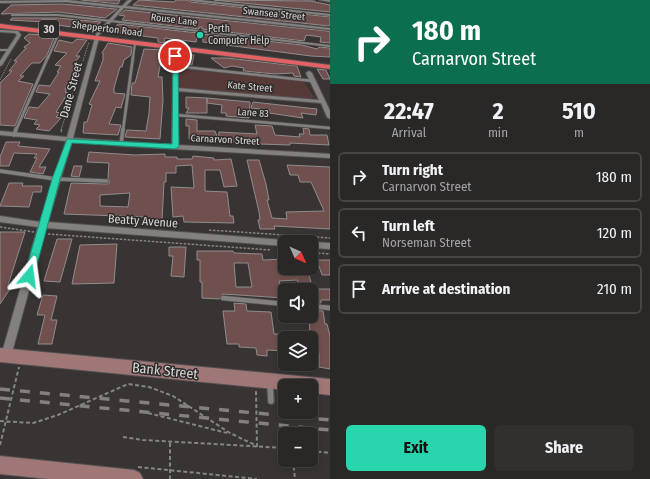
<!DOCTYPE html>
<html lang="en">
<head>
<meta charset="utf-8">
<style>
	:root { --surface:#2a2727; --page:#322f2f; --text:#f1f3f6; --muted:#a5a5a7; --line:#464444; --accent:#28d5ad }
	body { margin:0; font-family:"Fira Sans Condensed",sans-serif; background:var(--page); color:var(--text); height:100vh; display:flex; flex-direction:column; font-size:15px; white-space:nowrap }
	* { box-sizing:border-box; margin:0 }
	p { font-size:13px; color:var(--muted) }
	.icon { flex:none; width:22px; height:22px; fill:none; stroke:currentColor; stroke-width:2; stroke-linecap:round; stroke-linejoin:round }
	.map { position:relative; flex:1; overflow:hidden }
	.sheet { display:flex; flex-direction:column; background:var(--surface); width:320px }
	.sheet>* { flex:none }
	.hud { background:#0b6e4f; color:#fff; overflow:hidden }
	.needle { width:26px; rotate:135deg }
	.buttons { position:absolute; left:278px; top:235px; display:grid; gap:8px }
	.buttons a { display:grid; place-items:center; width:40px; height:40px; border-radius:6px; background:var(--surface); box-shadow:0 2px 6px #0003,0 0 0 1px var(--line); font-size:20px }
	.pin { position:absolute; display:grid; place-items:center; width:34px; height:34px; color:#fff; margin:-17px; border:2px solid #fff; border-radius:50%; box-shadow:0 1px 4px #0007 }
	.me { position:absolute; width:44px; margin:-22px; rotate:16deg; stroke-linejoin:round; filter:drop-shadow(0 0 3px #0008) }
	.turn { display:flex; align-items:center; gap:14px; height:84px; padding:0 16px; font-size:18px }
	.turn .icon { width:52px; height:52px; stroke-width:2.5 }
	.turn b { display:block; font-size:28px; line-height:34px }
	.eta { display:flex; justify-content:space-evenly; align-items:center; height:68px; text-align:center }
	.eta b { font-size:24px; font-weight:700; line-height:28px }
	.primary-button { display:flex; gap:8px; margin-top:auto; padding:8px 16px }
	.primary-button a { flex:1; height:46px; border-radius:6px; background:var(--accent); color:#111; font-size:16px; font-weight:700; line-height:46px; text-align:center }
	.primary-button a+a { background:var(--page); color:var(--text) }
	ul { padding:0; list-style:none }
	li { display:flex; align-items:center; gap:12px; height:50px; margin:0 8px 6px; padding:0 8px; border:2px solid var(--line); border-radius:6px }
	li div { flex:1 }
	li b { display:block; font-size:15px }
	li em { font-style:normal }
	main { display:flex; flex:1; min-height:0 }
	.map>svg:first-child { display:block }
</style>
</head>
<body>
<main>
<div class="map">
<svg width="330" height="479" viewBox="0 0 330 479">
	<rect width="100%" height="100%" fill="#383434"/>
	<path fill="#563a38" d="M182 69 300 81 305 83 314 97 309 100 186 89 178 86 177 72Z"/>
	<path fill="#70504e" stroke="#908c8c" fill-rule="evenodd" d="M81 0H120L118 4Z
		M139 0 174 2 176 0H187L191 2 330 17V24L329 26 133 5Z
		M214 0 310 1 330 5V12Z
		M62 4 117 9 105 18 58 12 1 14 11 5Z
		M125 10 327 31 330 32V43L320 42 321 37 306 35 304 41 202 29V27H199V29L122 20 125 16 119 15Z
		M12 18H58L101 22 90 30 58 25 53 29 41 28 45 22 10 20Z
		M118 24 198 33 196 42 165 38 164 43 158 42V38L111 32Z
		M29 34 55 36 47 55 40 63H32L20 76H24L18 81 33 84 15 126 0 125V83L12 71H9L17 61H14L26 48 24 47 30 43 24 38Z
		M202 34 302 45 317 49 319 47 330 48V57L311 56 203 42Z
		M77 39 87 40 76 56H80L73 65H77L74 69H76L65 89H67L65 92 68 93 56 112 60 113 56 117 61 118 49 131 36 129 40 125 34 124 37 120 24 118 29 107 38 108 50 94 36 92 39 85 50 86 59 72H57L61 66 55 65 67 53 54 51 59 40 72 43Z
		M108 43 132 47 131 55 124 60 122 67H120L114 88V93L125 94 121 108 116 107 109 124 121 125 118 135 83 133 84 122H87L92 105 89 104 100 81H95L103 60V53H102Z
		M144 49 163 50 158 77H162L163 100 160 139 125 137 127 130 146 131 149 113 150 97 131 95 132 83H135Z
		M183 54 194 55 192 65 184 64Z
		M211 58H227L297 66 301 77 294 76 293 73 275 74 243 71 244 68 232 66 224 68Z
		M317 69 326 70 330 79H323Z
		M186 97 207 98V113H186L189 108H186Z
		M207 98 250 102 249 118 226 116V113H221L222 105 207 103Z
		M253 102 317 109 316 115 301 113 303 118 269 113 270 110 251 108Z
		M186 119 197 120V131H215L218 139H189V126H186Z
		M255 125 272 126 275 135 300 137 299 134H304L303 128 309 129 310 135H327L329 145 290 143V145L260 144 218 141 219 132 257 134Z
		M6 142H20L18 146 50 149 39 167H46L43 174 30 172 37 158H34L37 154 14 153 9 166H0V157Z
		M89 152 135 155 165 154V157H177V159H192L193 156 214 158V160L231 159 237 186 224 187 220 170H205V191L227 192 230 216H233L234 223 184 222 183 216 173 217 171 187 194 188 192 165 176 166V173H166V182H164L162 221H147V217L64 214 71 183 107 184 110 182 108 178 109 163 87 162ZM130 193 128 207 100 206V195Z
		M247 160H259L266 184 269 200H267L272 218 287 219 286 212 324 211 311 182H300L298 175H290L287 165 330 167V229L274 226 275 229H260L258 220H260L259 212Z
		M74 166H82L79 177 71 176Z
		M9 183H23L22 186H42L41 192H33L29 207 0 206Z
		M0 232H25L8 285 12 286 0 304Z
		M57 239H72L60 282 44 281Z
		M117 244 114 283 72 284 80 245Z
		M169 247H186L184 277 171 276 173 256H169Z
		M197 251H233L234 253 262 254 263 260 285 259V268H307L313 289H330V300H321V303L311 302V290H302L297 280 279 281 284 298 223 294 219 299 202 298V282H200V260H197ZM234 263H248L252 287H236Z
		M317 260H330V275H322Z
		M43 295 57 296 51 320H57L52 344H38L45 315H37Z
		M234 303 246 304 247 311 271 312 274 334H279L280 343H285V351L267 350V356L257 355 256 348 239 347V344H227L223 311H235Z
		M311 310 323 311 325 324H327L330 336V369L319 367V353H311L309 316H311Z"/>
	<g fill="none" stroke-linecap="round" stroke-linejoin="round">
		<g stroke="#535050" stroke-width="3">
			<path id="lane-far4" d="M191 0 330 15
				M12 15H58L330 46
				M0 50H9
				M48 58 59 33
				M133 58 135 43"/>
		</g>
		<g stroke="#535050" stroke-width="4">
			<path id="lane-far3" d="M175 66 313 81
				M176 115 330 128
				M16 130 48 57
				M123 130 133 57"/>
		</g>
		<g stroke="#535050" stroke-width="5">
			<path id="lane-far2" d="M14 135 16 129
				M121 144 123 129
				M0 171 56 179 107 181"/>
		</g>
		<g stroke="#535050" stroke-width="6">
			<path id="lane-far1" d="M223 298 285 304
				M311 306 330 308"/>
		</g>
		<g stroke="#535050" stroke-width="8">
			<path id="lane" d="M270 384 271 401"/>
		</g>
		<g stroke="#535050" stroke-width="2">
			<path id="street" d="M67 0 122 6 128 0H132L126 6 330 28V30L124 8 98 36H96V34L120 8 65 2 0 3V1Z
				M319 0H330V2Z
				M0 30 18 31 21 35 2 65 0 66V61L17 35 15 33 0 32Z
				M97 37 99 38 73 138 172 145 173 56 175 55 177 56 178 88 319 100 306 73 309 71 312 73 330 111V119L327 117 321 103 178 91V145L330 154V158L121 146 72 141 48 222 285 240 288 242H285V246L46 228 11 356 10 359 6 361 2 359 1 356 38 227 0 222V216L40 222 66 141 0 135V131L67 137 95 38Z
				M311 242 330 243V249L311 248Z"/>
		</g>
		<g stroke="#535050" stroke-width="2">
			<path id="secondary" d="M0 348 330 379V395L311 393V386H285V390L0 362Z
				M0 456 134 470 140 473 143 479H48L0 474Z"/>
		</g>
		<g stroke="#535050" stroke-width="2">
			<path id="highway" d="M0 24 330 65V69L0 28Z"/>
		</g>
		<path stroke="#878484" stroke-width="1" stroke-dasharray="1.5 1" stroke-linecap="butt" d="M304 0 316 1
			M0 80 11 59
			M61 130 89 42"/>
		<path stroke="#878484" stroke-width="1.5" stroke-dasharray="2.5 1.5" stroke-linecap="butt" d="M61 132 62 129
			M0 227 34 232
			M209 230 330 238
			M48 234 271 250
			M318 253 330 254"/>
		<path stroke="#878484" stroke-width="2" stroke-dasharray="4 2.5" stroke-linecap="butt" d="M148 413 227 433
			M0 421 33 423 58 415 128 384 149 387 173 396 230 433 257 446 256 390
			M123 437 143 440 285 448
			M170 443V479
			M0 445 19 367
			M311 451 330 453
			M293 460 295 479
			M138 467 257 479"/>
		<use href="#lane-far4" stroke="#848080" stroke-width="2"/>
		<use href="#lane-far3" stroke="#848080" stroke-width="2.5"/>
		<use href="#lane-far2" stroke="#848080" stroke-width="3.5"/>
		<use href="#lane-far1" stroke="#848080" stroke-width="4.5"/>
		<use href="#lane" stroke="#848080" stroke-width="5.5"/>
		<use href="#street" fill="#848080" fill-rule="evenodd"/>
		<use href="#secondary" fill="#a07777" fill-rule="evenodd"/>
		<use href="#highway" fill="#e26263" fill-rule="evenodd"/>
		<path stroke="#848080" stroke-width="3.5" stroke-dasharray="10 10" stroke-linecap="butt" d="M0 389 330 420
			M0 398 330 430"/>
	</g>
	<path fill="#28d5ad" stroke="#1a8a70" d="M175 54 178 56 179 147 175 149 72 143 60 179 34 276 29 280 26 279 24 276 52 179 67 139 172 144 173 56Z"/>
	<circle fill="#28d5ad" stroke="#2d2a2a" stroke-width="1.5" cx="200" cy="35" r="4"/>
	<g text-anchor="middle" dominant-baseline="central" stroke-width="3" stroke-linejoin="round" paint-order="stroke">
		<g font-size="10" fill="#d8d6d6" stroke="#2d2a2a">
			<text transform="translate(274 14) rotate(6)">Swansea Street</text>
			<text transform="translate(174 20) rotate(7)">Rouse Lane</text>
			<text transform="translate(107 29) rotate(7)">Shepperton Road</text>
			<text transform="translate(250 87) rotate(5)">Kate Street</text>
			<text transform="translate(253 113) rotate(4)">Lane 83</text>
			<text transform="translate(225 140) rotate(3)">Carnarvon Street</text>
		</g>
		<g font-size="10" fill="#d8d6d6" stroke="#2d2a2a" text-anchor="start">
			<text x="208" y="29">Perth<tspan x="208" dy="12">Computer Help</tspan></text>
		</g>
		<rect fill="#2d2a2a" stroke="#a5a2a2" stroke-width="1" x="39" y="20" width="20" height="18" rx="3"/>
		<g font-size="11" font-weight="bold" fill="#d8d6d6">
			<text x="49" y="29">30</text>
		</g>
		<g font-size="12" fill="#d8d6d6" stroke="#2d2a2a">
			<text transform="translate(71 90) rotate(-75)">Dane Street</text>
			<text transform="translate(143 221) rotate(4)">Beatty Avenue</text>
		</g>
		<g font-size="14" fill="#d8d6d6" stroke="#2d2a2a">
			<text transform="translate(165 371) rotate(6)">Bank Street</text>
		</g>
	</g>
</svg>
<div class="buttons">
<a><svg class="needle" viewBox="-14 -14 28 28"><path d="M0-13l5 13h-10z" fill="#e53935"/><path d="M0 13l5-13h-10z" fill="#a5a5a7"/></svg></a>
<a><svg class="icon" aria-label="sound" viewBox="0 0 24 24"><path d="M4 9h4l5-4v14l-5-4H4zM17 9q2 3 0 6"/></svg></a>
<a><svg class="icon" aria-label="layers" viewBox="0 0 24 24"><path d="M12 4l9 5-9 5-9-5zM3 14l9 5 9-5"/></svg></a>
<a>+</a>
<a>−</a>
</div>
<div class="pin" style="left:175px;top:56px;background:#d93025"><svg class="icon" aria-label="arrive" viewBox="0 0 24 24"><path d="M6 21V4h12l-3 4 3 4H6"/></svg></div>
<svg class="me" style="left:29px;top:276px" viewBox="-20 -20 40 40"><path d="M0-17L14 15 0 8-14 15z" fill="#28d5ad" stroke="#fff" stroke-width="4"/></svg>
</div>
<section class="sheet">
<div class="hud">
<div class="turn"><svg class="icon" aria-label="right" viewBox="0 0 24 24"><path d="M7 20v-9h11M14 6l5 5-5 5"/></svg><div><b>180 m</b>Carnarvon Street</div></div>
</div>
<div class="eta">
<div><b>22:47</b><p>Arrival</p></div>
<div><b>2</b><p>min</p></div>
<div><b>510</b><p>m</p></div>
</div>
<ul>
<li><svg class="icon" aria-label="right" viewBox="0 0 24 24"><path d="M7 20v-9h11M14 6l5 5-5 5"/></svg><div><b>Turn right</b><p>Carnarvon Street</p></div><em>180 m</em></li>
<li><svg class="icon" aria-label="left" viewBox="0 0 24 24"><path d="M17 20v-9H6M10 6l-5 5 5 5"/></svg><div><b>Turn left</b><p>Norseman Street</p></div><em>120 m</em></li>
<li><svg class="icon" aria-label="arrive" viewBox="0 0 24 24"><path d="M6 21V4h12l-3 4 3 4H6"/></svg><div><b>Arrive at destination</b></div><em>210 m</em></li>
</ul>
<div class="primary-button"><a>Exit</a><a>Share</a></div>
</section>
</main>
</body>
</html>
